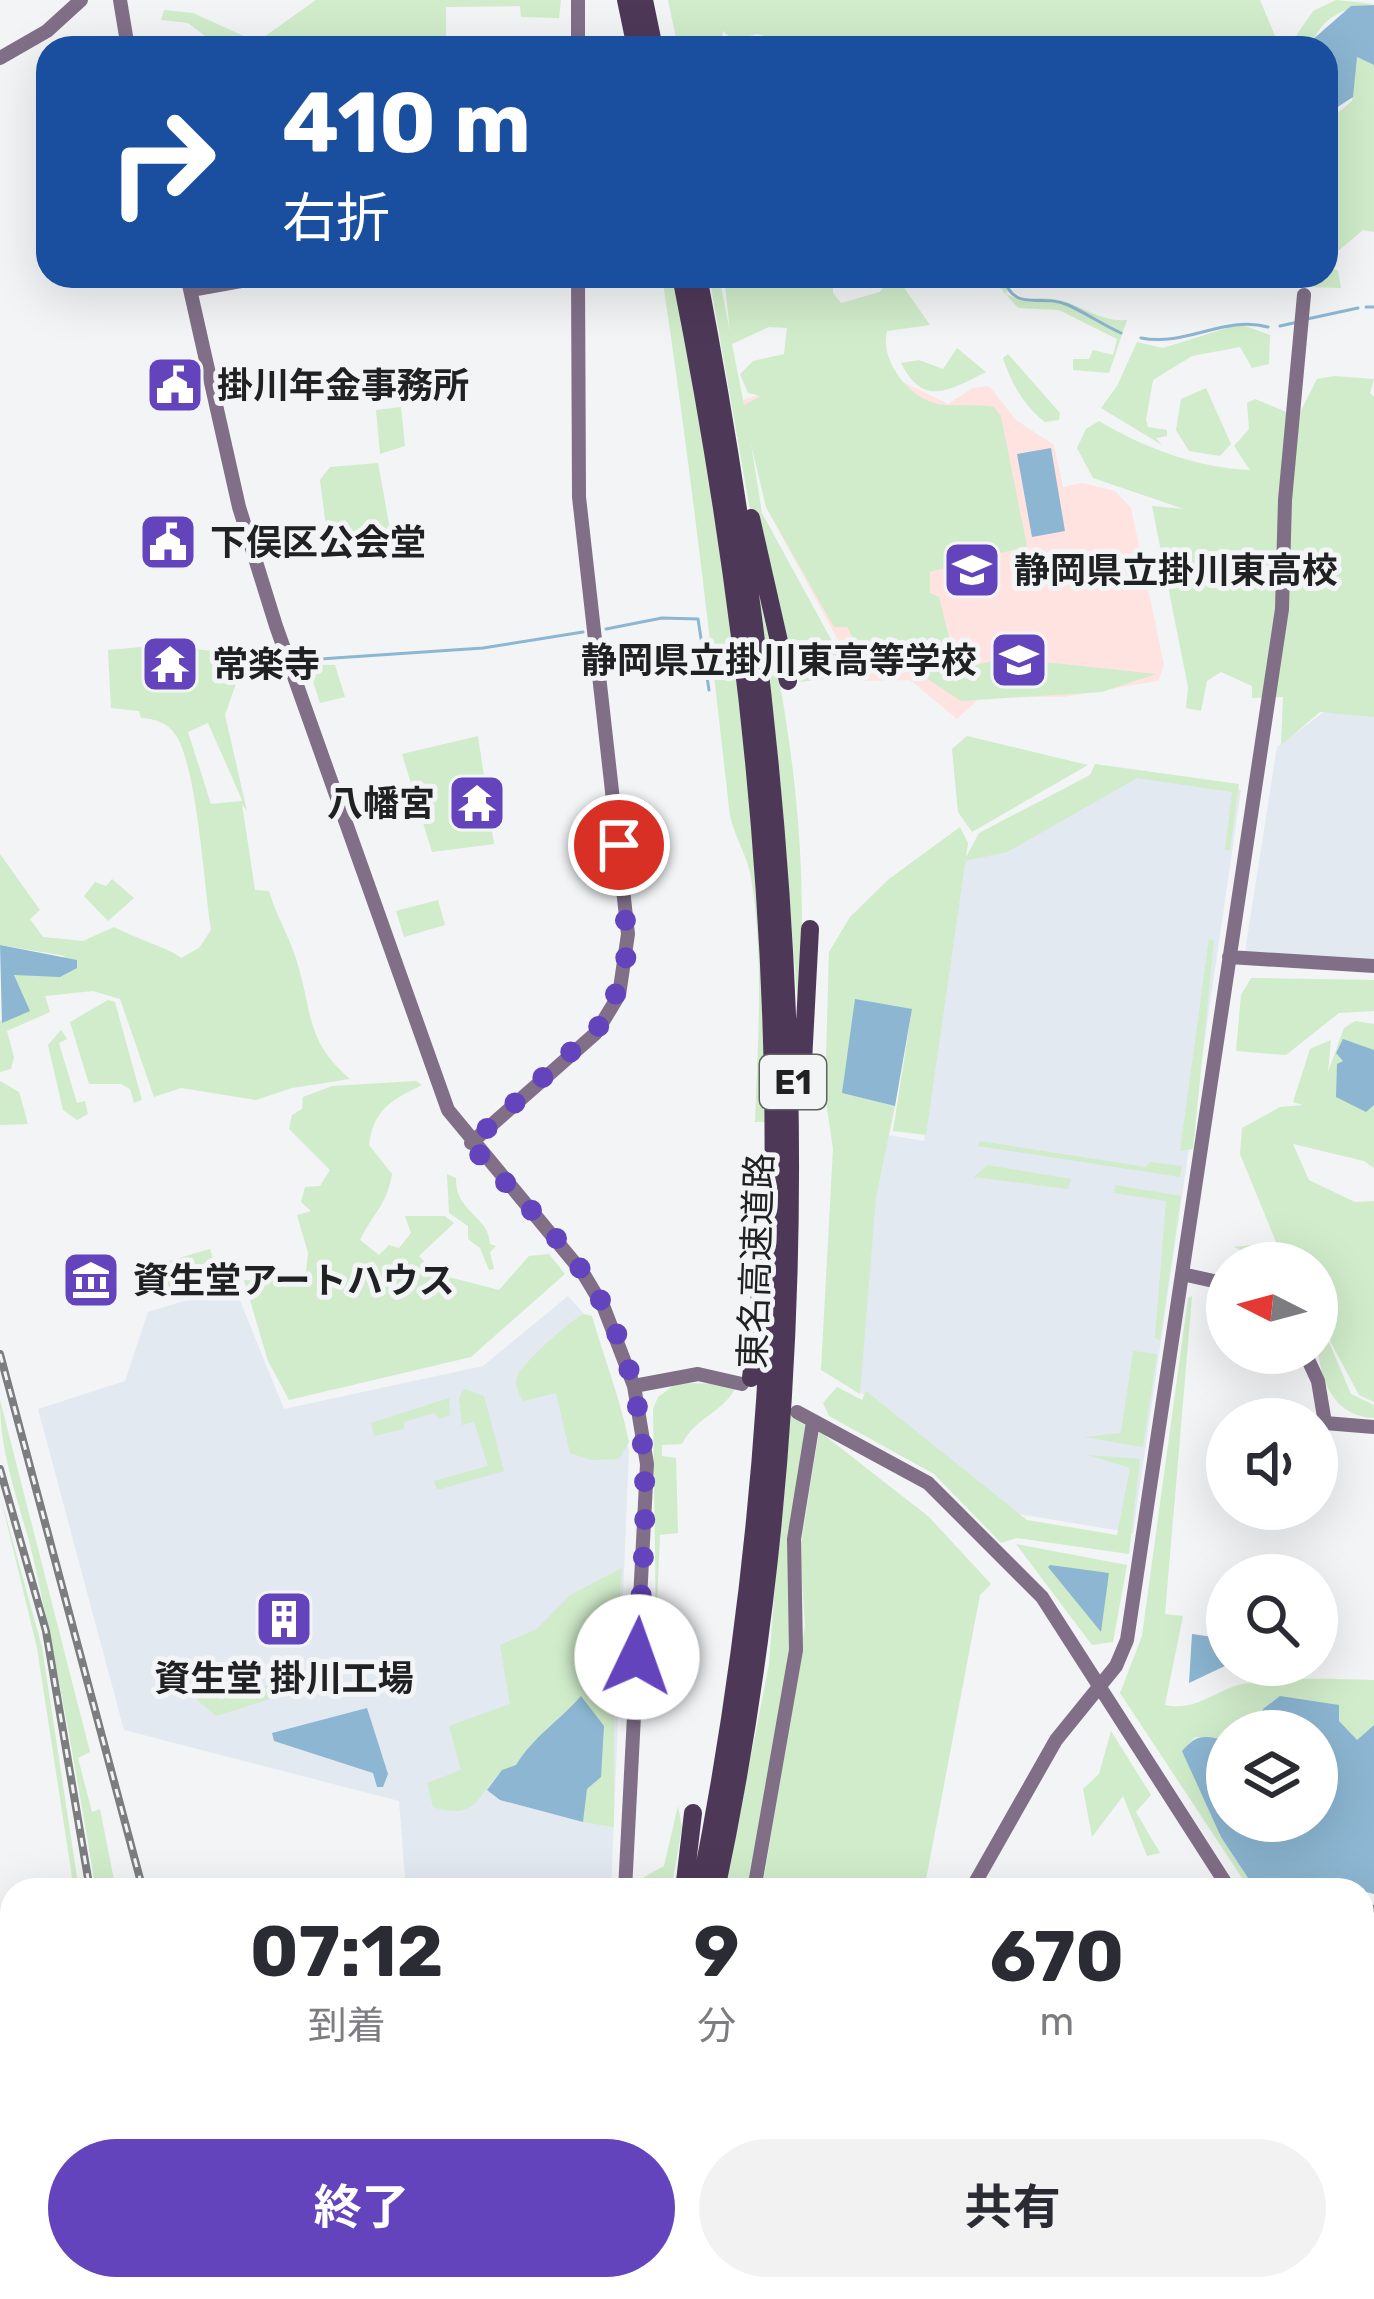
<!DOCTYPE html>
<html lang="ja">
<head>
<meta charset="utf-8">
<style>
	:root { --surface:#fff; --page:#f2f2f3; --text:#2b2b33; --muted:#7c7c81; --accent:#6344bd }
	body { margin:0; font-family:Rubik,"Noto Sans JP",sans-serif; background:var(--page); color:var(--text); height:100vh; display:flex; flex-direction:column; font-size:45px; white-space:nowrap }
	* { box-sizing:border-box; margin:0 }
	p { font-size:39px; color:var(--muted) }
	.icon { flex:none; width:66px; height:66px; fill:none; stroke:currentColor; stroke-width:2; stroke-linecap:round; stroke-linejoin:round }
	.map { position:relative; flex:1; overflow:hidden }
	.panel { position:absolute; left:0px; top:1878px; width:1374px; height:423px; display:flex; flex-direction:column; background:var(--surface); border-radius:36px 36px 0 0; box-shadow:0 12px 48px #0002 }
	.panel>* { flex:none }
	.guide { position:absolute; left:36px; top:36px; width:1302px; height:252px; border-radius:36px; box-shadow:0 12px 48px #0002; background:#1a4fa0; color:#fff; overflow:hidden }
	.needle { width:78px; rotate:276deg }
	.controls { position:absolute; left:1206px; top:1242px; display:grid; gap:24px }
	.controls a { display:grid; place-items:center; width:132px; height:132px; border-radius:50%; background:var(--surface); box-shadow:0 12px 48px #0002; font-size:60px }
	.pin { position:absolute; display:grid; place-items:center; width:102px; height:102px; color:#fff; margin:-51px; border:6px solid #fff; border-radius:50%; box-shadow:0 3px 12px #0007 }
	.me { position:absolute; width:132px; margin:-66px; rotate:3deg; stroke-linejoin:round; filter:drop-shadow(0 0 9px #0008) }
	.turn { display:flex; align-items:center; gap:42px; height:252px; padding:0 48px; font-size:54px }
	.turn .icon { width:156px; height:156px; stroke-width:2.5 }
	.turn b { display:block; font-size:84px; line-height:102px }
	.eta { display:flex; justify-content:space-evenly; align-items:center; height:204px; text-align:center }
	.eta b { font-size:72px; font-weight:700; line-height:84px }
	.primary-button { display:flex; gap:24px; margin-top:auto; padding:24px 48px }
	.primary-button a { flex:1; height:138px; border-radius:72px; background:var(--accent); color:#fff; font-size:48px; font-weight:700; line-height:138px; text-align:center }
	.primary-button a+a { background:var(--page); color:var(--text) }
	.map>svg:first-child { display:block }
</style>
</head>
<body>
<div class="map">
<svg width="1374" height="2299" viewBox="0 0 1374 2299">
	<rect width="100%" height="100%" fill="#f2f4f6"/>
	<path fill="#e2e9f0" d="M1324 712 1374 716V961L1245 952 1277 747Z
		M1131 774 1241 790 1133 1533 1019 1514 854 1387 859 1130 924 1141 964 857Z
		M234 1286 284 1409 483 1366 568 1296 584 1314 610 1379 629 1450 611 1890H406L399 1801 124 1730 38 1409 125 1381 148 1312Z"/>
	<path fill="#fee3e1" d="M893 377 948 404 973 388 989 386 1016 420 1054 445 1063 487 1082 483 1115 491 1131 508 1164 665 1158 681 1063 697 982 696 957 719 910 680 860 681 766 507 742 400 793 384 824 397Z"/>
	<path fill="#d0ecca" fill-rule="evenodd" d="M316 0H561L559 18 521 17 520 6 446 7V48H221L188 23 161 20 164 10 193 13 257 42Z
		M668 0H1260L1280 48H806L757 34 733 40 723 31 720 48H678Z
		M1336 0 1374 4C1344 7 1319 18 1311 48H1288L1313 11Z
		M1356 57 1374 65V232L1363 230 1326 261V105L1339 112 1352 101Z
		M1326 264 1338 271 1341 288 1217 284 1216 276H1326Z
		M662 276H673C715 475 746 681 760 884 766 963 765 1043 768 1122H755C758 1041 764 958 751 877 747 853 731 832 729 808 709 629 689 454 662 276Z
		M709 276H719L730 332 724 276H833V293L841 303 880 292 889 280 898 284 910 276 903 286 930 325 887 331C879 359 910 404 946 405 962 406 977 404 994 407L1001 416 1027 546 930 572V593L939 597 957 669 1007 658 1156 674 1102 692 961 701 897 659 863 656 847 627H834L766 507 751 444 762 513 851 676 800 682 750 510ZM769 327 787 328 784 354 753 361 740 374 748 393 761 396 744 405 732 344Z
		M964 276H1010L1006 294C1024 303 1035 296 1053 299 1079 302 1099 323 1127 320L1109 373 1073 370V359H1089L1093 350 1113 355 1117 339 1059 310 1018 308 994 281 970 284Z
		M1240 324 1270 335 1269 364 1252 368 1240 347 1192 356 1153 380 1146 420 1148 427 1167 430V436L1156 438 1162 445 1101 408 1117 386 1137 342 1163 348Z
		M957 348 986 372C951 389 924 409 901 363L919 360 943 369Z
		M1008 354 1060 413 1059 420 1045 422C1024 406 1011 383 1003 358Z
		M1334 376 1374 379 1370 393 1374 397V717L1320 712 1281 745 1283 697 1252 698V686L1221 672 1207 681 1201 711 1186 708 1188 687 1152 506 1184 509 1093 478 1077 448 1086 429 1099 421C1144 448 1198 468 1250 470L1234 446 1249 429 1247 403 1255 399 1291 414 1290 432 1317 379Z
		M1206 388 1231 444 1220 456 1189 451 1176 430 1181 399Z
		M401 407 405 446 380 454 376 410Z
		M378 463 390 529 327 534 320 480 330 467Z
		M763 599C793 735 810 868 798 1007L779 766 758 603Z
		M163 645 246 655 225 715 247 811 242 804 255 890 269 891C276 916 290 937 297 962 313 1013 305 1040 350 1079L292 1088 256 1100 181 1088 154 1097 120 999 93 991 45 996 50 1012 7 1031 14 1057 11 1069 0 1072V1022L20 996 13 974 66 956 0 945V854L40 910 30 919 43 937 83 941 114 927C134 938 169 948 181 958L199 948 211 930C204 886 197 764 175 734 168 723 153 718 141 718L139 711 111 708 108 650ZM208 723 242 800V801L211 804 188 732Z
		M308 665H335L345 697 320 703Z
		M478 736 494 844 432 852 402 754Z
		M967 736 1088 765 972 832 958 812 952 749Z
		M1095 764 1239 784 1230 850H1225L1232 792 1137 778 1007 852 964 861 979 833 1090 775Z
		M960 827 968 843 926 1135 893 1131 912 1009 842 1093 895 1106 876 1197 860 1394 821 1370 833 1149 825 1095 829 952 850 917 889 879Z
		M112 879 134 898 108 921 84 896 95 882 106 886Z
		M438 900 445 925 404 937 396 911Z
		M1209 939 1214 941 1193 1149 1180 1151Z
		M1251 978 1374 980V1011L1339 1013 1286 1055 1236 1051 1241 995Z
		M108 1000 115 1002 142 1100 134 1103 130 1089 121 1084H89L70 1022Z
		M1355 1021 1374 1024V1168L1364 1161 1293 1144 1309 1180 1355 1202 1374 1201V1402L1359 1395 1322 1326 1351 1394 1374 1405V1418C1303 1415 1317 1311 1317 1263H1241L1240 1254 1257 1258 1234 1247 1276 1242 1240 1154 1242 1128 1280 1107 1303 1105 1293 1102 1310 1049 1331 1040 1328 1072 1344 1028Z
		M61 1030 67 1039 59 1043 77 1103 85 1101 88 1114 77 1120 63 1110 48 1045Z
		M0 1081 19 1092 28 1124 0 1125Z
		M416 1081 422 1085C390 1101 374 1109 369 1145L392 1174C387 1205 372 1215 360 1240L379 1255 389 1245 399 1248 411 1233 405 1216H445L454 1223 419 1256 437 1274 499 1290 529 1256 549 1254 565 1274 471 1357 289 1400 268 1361 244 1280 305 1281 308 1253 297 1215 311 1211 301 1202 305 1187 320 1186 330 1170 289 1129 292 1115 302 1109 303 1097 332 1086Z
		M980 1141 1146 1167 1150 1162 1182 1166 1180 1177 978 1146Z
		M987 1165 1071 1179 1068 1189 974 1177Z
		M447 1174 456 1178C455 1213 489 1215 490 1244L496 1246 490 1252 494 1269 489 1270 480 1248 468 1239V1226L449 1213Z
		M1115 1185 1181 1196 1160 1340 1155 1338 1166 1201 1114 1193Z
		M210 1249 217 1273 166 1288 159 1264Z
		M1192 1296 1165 1614 1183 1616 1165 1705C1199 1712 1216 1688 1247 1683 1289 1677 1331 1679 1374 1680V1725L1357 1740 1348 1737 1338 1720 1261 1724 1257 1731H1227V1740L1195 1737 1183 1750 1221 1837 1256 1890H1250L1120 1693 1142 1636 1188 1298Z
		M584 1314 592 1316C604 1358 620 1398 629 1442L619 1459 591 1460 570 1453 556 1393 523 1401C518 1392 513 1383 519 1373 526 1361 572 1318 584 1314Z
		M1133 1351 1157 1354 1143 1447 1084 1437 1121 1433Z
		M677 1383 737 1384C727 1411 695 1417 682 1444L662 1445V1456L676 1458 678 1533 660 1535 656 1623 653 1409 658 1397Z
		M837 1387 862 1400 866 1391 1027 1520 1117 1535 1130 1468 1088 1455 1140 1459 1129 1554 1017 1538 1001 1543 934 1474 829 1416 823 1403Z
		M464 1389 484 1396 504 1471 437 1490 434 1481 488 1466 474 1422 462 1425 459 1398Z
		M449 1398 450 1415 439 1419 434 1413 404 1422V1429L374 1436 371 1423Z
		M0 1400 90 1752 78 1758 92 1812 100 1809 116 1890H96C78 1783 60 1677 36 1570 23 1510 0 1462 0 1400Z
		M788 1414 806 1426 788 1539 795 1627 751 1890H725L769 1664Z
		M819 1431 929 1517 991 1584 980 1595 924 1890H762L805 1625 800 1550Z
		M0 1495 42 1647 79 1890H74L37 1648Z
		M1016 1544 1127 1565 1113 1642 1092 1645Z
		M622 1568 614 1671V1827L583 1822 587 1789 601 1776 581 1697C558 1722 534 1737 515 1765 476 1778 488 1825 433 1807L427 1783 461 1770 449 1726 510 1704 500 1645 537 1629 570 1595Z
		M295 1677 299 1690 216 1716 196 1699 216 1690 220 1700Z
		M1111 1731 1151 1795 1136 1812 1160 1853 1147 1856 1123 1796 1092 1837 1083 1789 1099 1774Z
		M678 1806 682 1828 671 1890H642L644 1877 664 1866Z
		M1374 2205V2299H877L881 2289H1362V2206Z
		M112 2289H234L237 2299H117Z"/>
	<path fill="#8cb6d2" d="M1374 5V65L1357 57 1353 97 1333 110 1326 102V48H1310L1311 41 1351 6Z
		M1051 448 1065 531 1032 537 1017 454Z
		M0 945 77 960V968L60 977 14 975 30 1011 2 1023Z
		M855 999 912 1009 895 1106 842 1093Z
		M1343 1039 1374 1050V1105L1366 1112 1336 1097 1337 1064 1343 1061 1336 1053Z
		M1050 1565 1109 1573 1101 1632 1048 1567Z
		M1192 1634 1227 1639V1665L1189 1683Z
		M581 1696 604 1726 601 1777 587 1789 583 1822 500 1800 487 1790 502 1770 516 1765C534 1736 558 1722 581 1696Z
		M1280 1696 1339 1705V1721L1357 1740 1374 1725V1894L1343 1886 1256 1890 1221 1837 1182 1751C1199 1732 1204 1737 1227 1740V1821H1317V1731H1257L1263 1709Z
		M367 1708 388 1774 383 1787H377L373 1773 274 1741 272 1733Z"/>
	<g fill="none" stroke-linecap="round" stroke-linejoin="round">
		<path stroke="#8cb6d2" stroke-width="3" d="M1002 276C1016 315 1038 292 1068 305 1086 313 1103 325 1121 333
			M1366 307H1374
			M1307 319 1358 308
			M1280 326 1298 322
			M1141 338C1187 347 1224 315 1268 327
			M606 629 662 618 698 619 709 690
			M305 660 483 648 583 632"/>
		<path stroke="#806f87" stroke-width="14" d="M120 0 128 48
			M578 48V0
			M0 58 47 31 81 0
			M187 276 239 507 276 626 448 1110 583 1273 604 1308 634 1386 647 1464 625 1890
			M191 290 270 276
			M1229 957 1374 966
			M471 1143 596 1033 619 995 628 934 579 497 578 276
			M1182 1274 1227 1284
			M1305 1353 1318 1381 1325 1423 1374 1427
			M634 1386 698 1374 742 1384
			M797 1412 928 1483 1042 1597 1230 1890
			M754 1890 796 1650 794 1539 813 1422
			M971 1890 1056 1740 1116 1666 1127 1640 1282 609 1285 500 1304 295
			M1362 1910 1374 1912
			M1362 2086 1374 2105
			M0 2288 12 2281
			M545 2299 548 2289"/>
		<path stroke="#4e3858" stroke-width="18" d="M626 0 636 48
			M644 0 654 48
			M681 276C791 829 810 1335 700 1890
			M698 276C802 817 831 1348 716 1890
			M751 518 788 681
			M803 1062 810 929
			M751 1378 764 1258
			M684 1890 693 1813
			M588 2299 591 2289
			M604 2299 607 2289"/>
		<g stroke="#7b7d7e" stroke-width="8">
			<path id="rail" d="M0 1354 143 1890
				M0 1469 46 1631 90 1890
				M242 2289 245 2299"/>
		</g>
		<use href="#rail" stroke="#f2f4f6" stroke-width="3" stroke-dasharray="9" stroke-linecap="butt"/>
	</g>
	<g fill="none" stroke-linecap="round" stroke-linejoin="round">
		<path stroke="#6344bd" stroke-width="21" stroke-dasharray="0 37.8" d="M619 845 628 950 609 1017 470 1144C508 1187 552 1228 585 1275 664 1390 645 1525 637 1657"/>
	</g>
	<defs>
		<g id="civic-square" transform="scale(3)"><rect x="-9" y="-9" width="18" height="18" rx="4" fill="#6344bd" stroke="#f2f4f6"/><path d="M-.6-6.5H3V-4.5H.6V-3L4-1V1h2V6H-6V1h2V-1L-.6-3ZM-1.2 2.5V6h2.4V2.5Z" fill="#fff"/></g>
		<g id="school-square" transform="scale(3)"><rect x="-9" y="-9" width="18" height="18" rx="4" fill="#6344bd" stroke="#f2f4f6"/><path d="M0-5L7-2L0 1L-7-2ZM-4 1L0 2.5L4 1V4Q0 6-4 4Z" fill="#fff"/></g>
		<g id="temple-square" transform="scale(3)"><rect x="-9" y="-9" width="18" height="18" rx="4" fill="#6344bd" stroke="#f2f4f6"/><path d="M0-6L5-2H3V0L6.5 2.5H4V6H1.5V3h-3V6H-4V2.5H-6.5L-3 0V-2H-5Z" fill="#fff"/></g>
		<g id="museum-square" transform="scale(3)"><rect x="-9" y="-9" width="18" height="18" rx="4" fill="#6344bd" stroke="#f2f4f6"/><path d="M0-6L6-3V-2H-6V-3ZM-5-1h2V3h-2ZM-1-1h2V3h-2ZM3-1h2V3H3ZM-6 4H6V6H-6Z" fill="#fff"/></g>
		<g id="building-square" transform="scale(3)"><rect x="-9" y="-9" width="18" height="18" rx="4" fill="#6344bd" stroke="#f2f4f6"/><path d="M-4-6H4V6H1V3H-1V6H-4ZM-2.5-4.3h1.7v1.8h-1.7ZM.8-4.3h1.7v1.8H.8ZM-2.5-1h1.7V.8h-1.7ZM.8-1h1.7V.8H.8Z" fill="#fff"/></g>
	</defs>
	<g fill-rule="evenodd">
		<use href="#civic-square" x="175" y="385"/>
		<use href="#civic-square" x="168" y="542"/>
		<use href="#school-square" x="972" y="570"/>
		<use href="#school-square" x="1019" y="660"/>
		<use href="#temple-square" x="170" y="664"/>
		<use href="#temple-square" x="477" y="803"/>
		<use href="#museum-square" x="91" y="1280"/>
		<use href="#building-square" x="284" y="1619"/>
	</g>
	<g text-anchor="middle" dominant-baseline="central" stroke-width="10" stroke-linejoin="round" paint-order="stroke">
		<rect fill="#f2f4f6" stroke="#5f6062" stroke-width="3" x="760" y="1055" width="66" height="54" rx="9"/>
		<g font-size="33" font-weight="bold" fill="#202122">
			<text x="793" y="1082">E1</text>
		</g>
		<g font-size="36" font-weight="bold" fill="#202122" stroke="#f2f4f6" text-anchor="start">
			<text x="217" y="385">掛川年金事務所</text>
			<text x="210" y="542">下俣区公会堂</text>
			<text x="1014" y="570">静岡県立掛川東高校</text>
			<text x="977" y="660" text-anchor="end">静岡県立掛川東高等学校</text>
			<text x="212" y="664">常楽寺</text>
			<text x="435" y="803" text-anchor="end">八幡宮</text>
			<text x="133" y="1280">資生堂アートハウス</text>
			<text x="284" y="1678" text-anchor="middle">資生堂 掛川工場</text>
		</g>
		<g font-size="36" fill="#202122" stroke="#f2f4f6">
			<text transform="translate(756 1261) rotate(-88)">東名高速道路</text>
		</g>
	</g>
</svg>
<div class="controls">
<a><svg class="needle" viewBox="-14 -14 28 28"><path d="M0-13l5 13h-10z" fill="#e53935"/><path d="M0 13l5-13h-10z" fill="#7c7c81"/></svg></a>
<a><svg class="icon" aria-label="sound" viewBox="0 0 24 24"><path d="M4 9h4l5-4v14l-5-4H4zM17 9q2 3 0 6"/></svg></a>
<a><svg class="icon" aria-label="search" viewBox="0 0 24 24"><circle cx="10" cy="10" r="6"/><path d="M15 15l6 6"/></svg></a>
<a><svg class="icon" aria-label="layers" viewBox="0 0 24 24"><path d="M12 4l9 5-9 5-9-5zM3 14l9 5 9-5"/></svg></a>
</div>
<div class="pin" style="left:619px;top:845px;background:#d93025"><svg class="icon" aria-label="arrive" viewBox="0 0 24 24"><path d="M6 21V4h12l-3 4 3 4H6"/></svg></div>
<svg class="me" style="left:637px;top:1657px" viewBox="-20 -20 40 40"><circle r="19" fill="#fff"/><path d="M0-13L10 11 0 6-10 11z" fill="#6344bd"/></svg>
<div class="guide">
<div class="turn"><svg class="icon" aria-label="right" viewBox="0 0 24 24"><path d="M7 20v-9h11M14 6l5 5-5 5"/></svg><div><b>410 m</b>右折</div></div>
</div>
<section class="panel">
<div class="eta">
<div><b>07:12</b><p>到着</p></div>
<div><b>9</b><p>分</p></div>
<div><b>670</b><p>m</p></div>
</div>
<div class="primary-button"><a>終了</a><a>共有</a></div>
</section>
</div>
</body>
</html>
